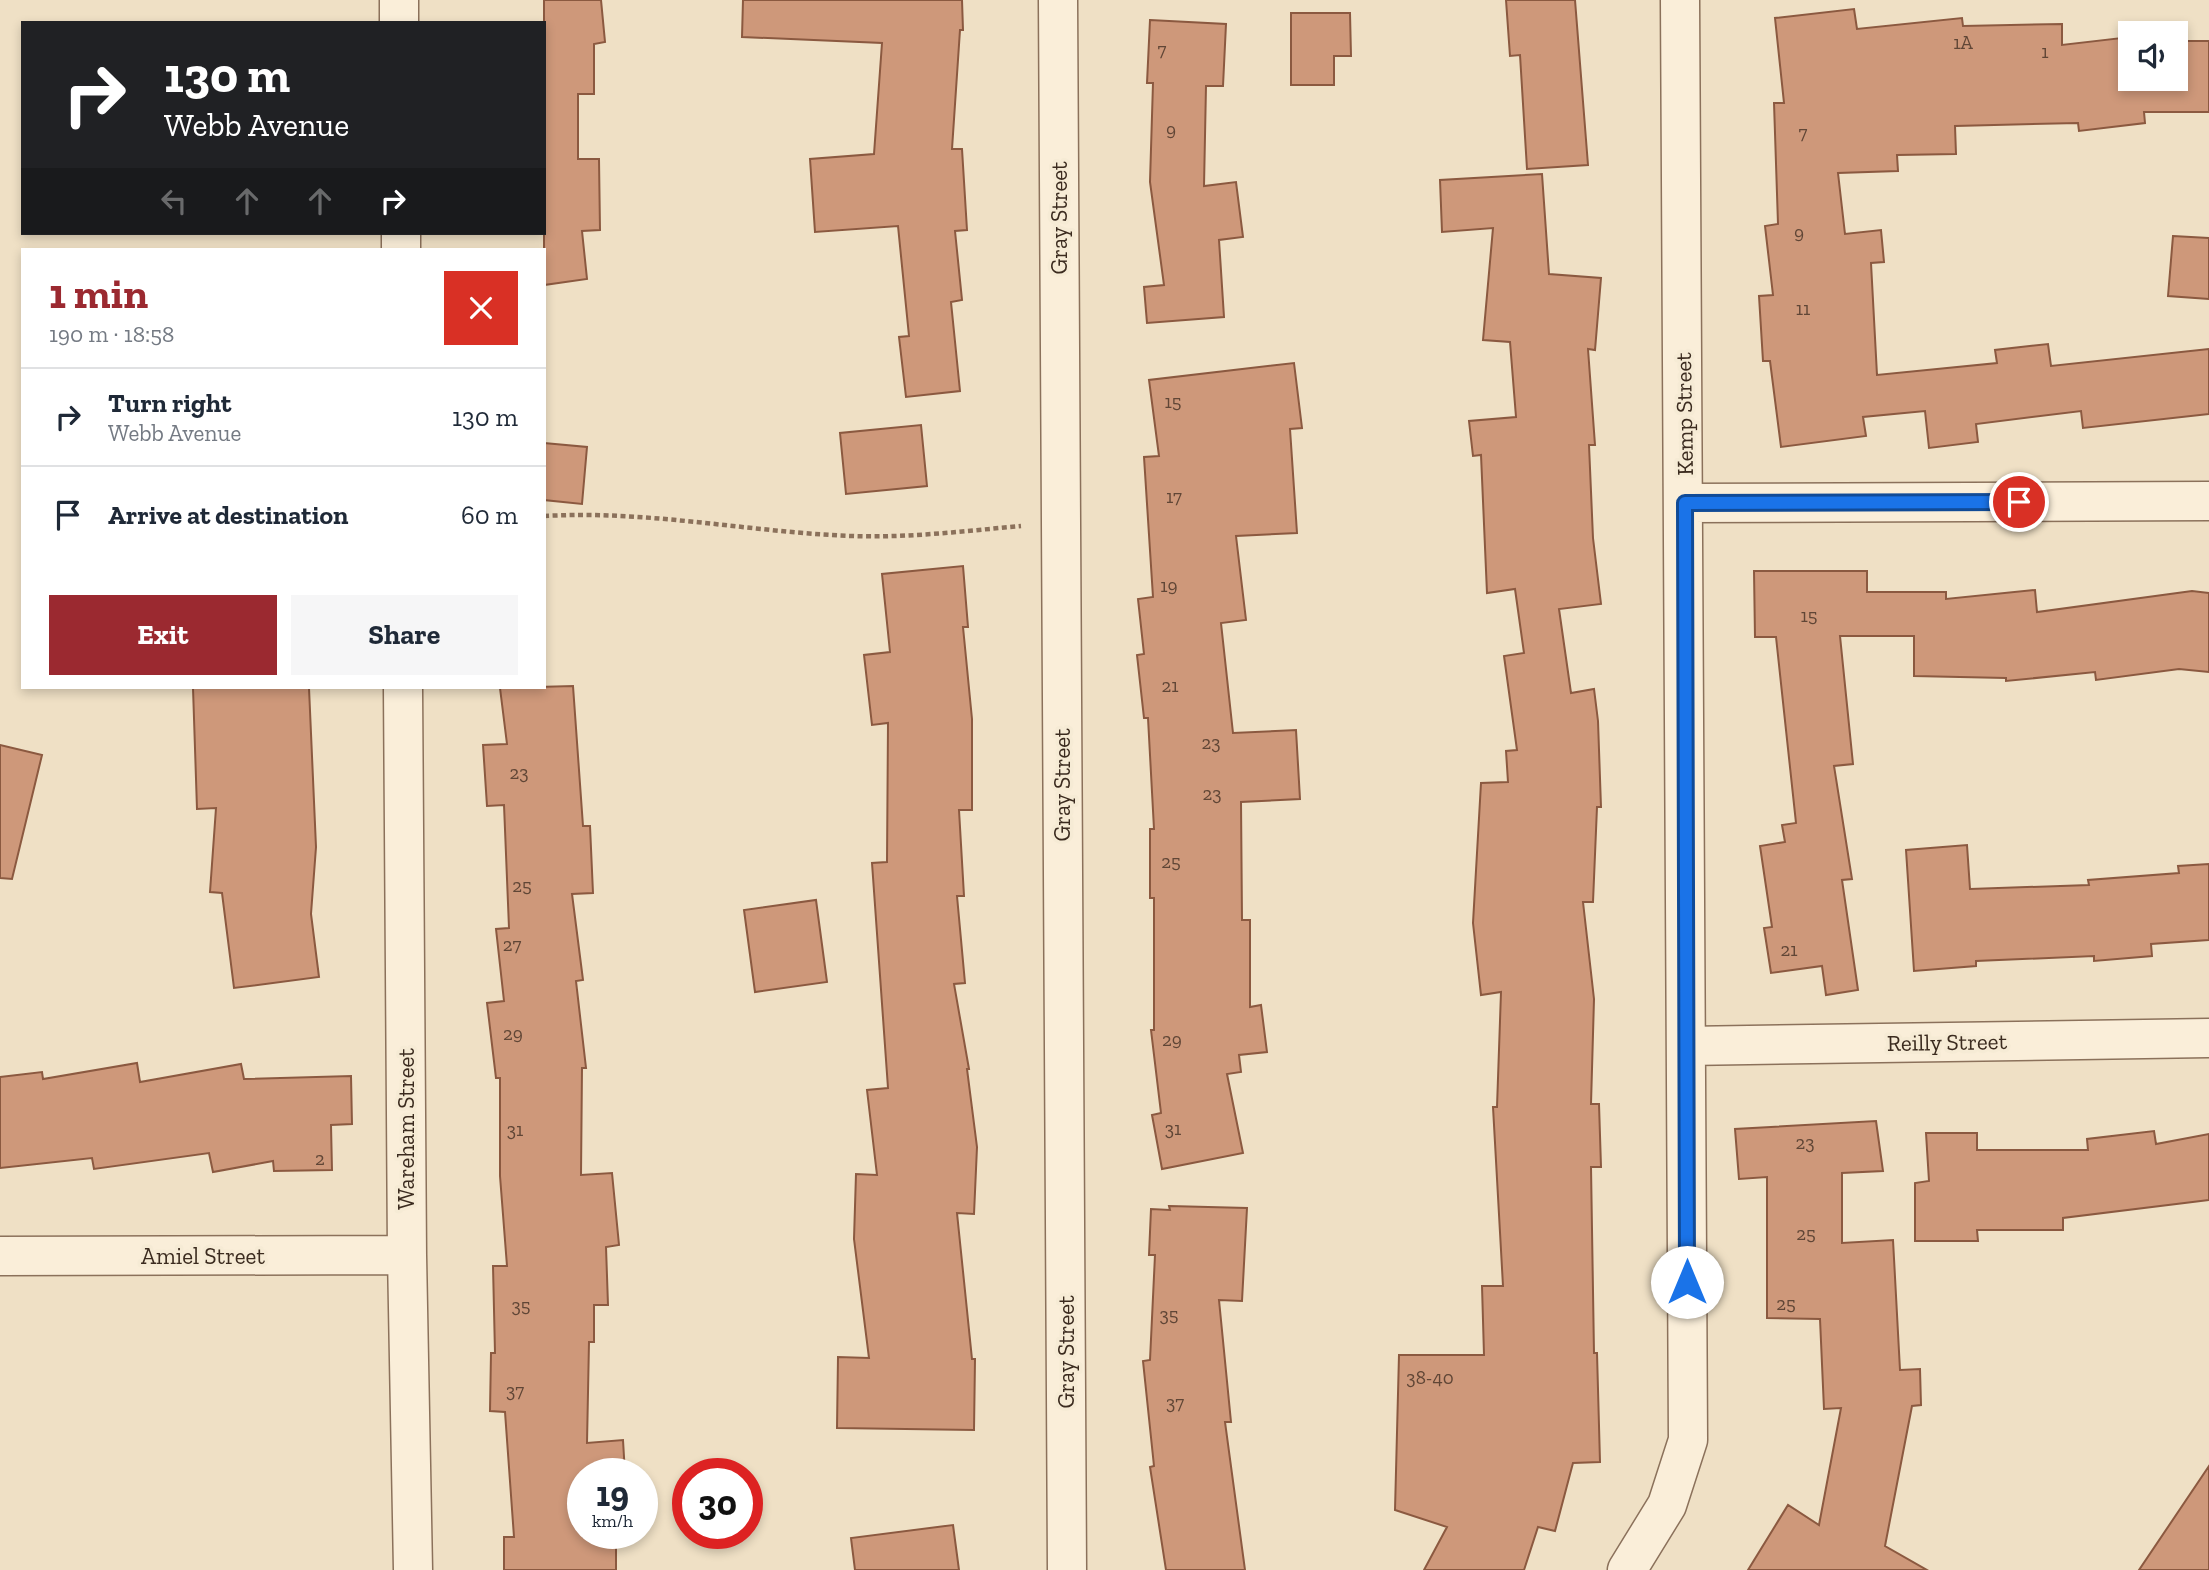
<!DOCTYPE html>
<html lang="en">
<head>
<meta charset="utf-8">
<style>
	:root { --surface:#fff; --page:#f6f6f7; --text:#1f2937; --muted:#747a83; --line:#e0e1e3; --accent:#9b2930 }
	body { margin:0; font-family:"Zilla Slab",serif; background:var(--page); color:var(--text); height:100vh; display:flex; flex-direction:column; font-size:26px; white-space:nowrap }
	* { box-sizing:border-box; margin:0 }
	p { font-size:23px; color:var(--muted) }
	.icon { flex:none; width:38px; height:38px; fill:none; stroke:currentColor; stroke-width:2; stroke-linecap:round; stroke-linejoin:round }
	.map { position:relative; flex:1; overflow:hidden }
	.side { position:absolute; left:21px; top:248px; width:525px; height:441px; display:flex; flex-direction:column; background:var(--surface); border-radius:0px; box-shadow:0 4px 10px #0003 }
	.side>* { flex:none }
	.top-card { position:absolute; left:21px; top:21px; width:525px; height:214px; border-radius:0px; box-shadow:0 4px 10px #0003; background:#202124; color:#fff; overflow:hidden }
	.buttons { position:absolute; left:2118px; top:21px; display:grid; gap:14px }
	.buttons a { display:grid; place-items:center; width:70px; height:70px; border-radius:0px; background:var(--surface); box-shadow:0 4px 10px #0003; font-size:35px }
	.speed { position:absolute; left:567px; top:1458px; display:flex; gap:14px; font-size:35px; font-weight:700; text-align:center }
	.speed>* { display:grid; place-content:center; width:91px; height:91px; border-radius:50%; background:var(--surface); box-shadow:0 4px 10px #0003; line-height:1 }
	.speed small { font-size:18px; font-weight:400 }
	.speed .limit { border:10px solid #d22; background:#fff; color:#111 }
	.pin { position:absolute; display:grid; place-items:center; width:60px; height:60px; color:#fff; margin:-30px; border:4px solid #fff; border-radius:50%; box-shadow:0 2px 7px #0007 }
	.me { position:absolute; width:77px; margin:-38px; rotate:0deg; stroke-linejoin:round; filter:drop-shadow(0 0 5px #0008) }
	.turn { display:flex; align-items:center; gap:24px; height:147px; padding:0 28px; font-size:32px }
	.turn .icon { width:91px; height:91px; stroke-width:2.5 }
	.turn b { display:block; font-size:49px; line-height:60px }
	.lanes { display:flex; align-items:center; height:66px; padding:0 28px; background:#0003; justify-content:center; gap:35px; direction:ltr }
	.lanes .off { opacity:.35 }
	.round { display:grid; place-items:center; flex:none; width:74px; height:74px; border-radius:0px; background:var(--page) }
	.headline { display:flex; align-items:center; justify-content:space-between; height:119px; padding:0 28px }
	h1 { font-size:42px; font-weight:800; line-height:52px; color:var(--accent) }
	.action { display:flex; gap:14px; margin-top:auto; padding:14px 28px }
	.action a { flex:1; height:80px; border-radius:0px; background:var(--accent); color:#fff; font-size:28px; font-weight:800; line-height:80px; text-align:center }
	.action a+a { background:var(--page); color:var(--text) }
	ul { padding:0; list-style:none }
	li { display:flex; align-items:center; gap:21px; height:98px; padding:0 28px; border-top:2px solid var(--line) }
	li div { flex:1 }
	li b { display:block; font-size:26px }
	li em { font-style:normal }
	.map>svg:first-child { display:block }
</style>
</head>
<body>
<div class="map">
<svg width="2209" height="1570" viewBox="0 0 2209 1570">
	<rect width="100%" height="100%" fill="#efe0c5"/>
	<path fill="#ce987a" stroke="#8b5940" stroke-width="2" d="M544 0H601L605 42 594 44V94H578V159H599L600 230 582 231 587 279 544 285Z
		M743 0H962L963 30H960L952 149H962L967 230 955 231 962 300 951 302 960 391 906 397 899 337 909 336 898 226 815 232 810 159 874 154 882 43 742 37Z
		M1506 0H1575L1588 165 1527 169 1520 55 1510 56Z
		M1854 9 1857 29 1962 18 1963 26 2062 24V45L2130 37V79H2175V41H2209V112H2144L2145 123 2079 131 2078 123 1955 126 1956 154 1897 155 1898 171 1838 173 1845 234 1881 230 1884 262 1871 263 1877 375 1997 363 1995 350 2048 344 2051 366 2209 349V414L2083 428 2081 411 1976 424 1978 442 1929 448 1925 411 1863 417 1866 436 1781 447 1770 361H1763L1759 296 1773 295 1765 226 1778 224 1774 103H1784L1775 18Z
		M1291 13H1350L1351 56H1334V85H1291Z
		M1150 20 1226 24 1223 86H1206L1204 186 1236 182 1243 237 1219 240 1224 317 1147 323 1144 287 1164 285 1150 182 1153 83H1147Z
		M1542 174 1549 274 1601 278 1595 350 1588 349 1595 445H1589L1593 538 1601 604 1559 609 1571 693 1594 689 1598 721 1601 807H1597L1593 902H1583L1594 999 1591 1104H1599L1601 1167H1591L1594 1353H1597L1600 1462 1573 1463 1555 1531 1538 1527 1524 1570H1424L1447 1527 1395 1510 1399 1355H1484L1482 1286H1503L1493 1107H1497L1501 992 1481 995 1473 923 1481 783 1508 782 1506 751 1517 750 1504 656 1524 653 1515 589 1487 593 1481 455 1473 456 1469 421 1516 417 1510 342 1483 340 1493 228 1442 232 1440 180Z
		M2173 236 2209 238V299L2168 296Z
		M1294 363 1302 428 1290 429 1297 533 1236 536 1246 620 1221 623 1233 733 1296 730 1300 799 1241 802 1242 920H1250V1007L1261 1005 1267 1052 1239 1055 1241 1072 1227 1074 1243 1153 1162 1169 1152 1115 1161 1113 1151 1030H1154V898H1150V829H1154L1148 718H1144L1137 655 1144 654 1138 599 1153 597 1144 457 1159 456 1149 380Z
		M921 425 927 486 846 494 840 433Z
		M544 443 587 447 582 504 544 500Z
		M963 566 968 627H963L972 719V810H959L964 896H957L965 983 954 984 969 1069H967L977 1147 974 1214 957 1213 972 1359H975L974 1430 837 1428 838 1357 869 1358 854 1239 856 1174 877 1175 867 1090 888 1088 872 863 887 862 888 723 872 725 864 655 890 652 882 574Z
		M1754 571H1867V592H1946V599L2035 590 2037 612 2192 591 2209 593V672L2179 669 2096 680 2095 672 2006 681V678L1914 676V636H1840L1853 764 1834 766 1852 879 1842 880 1858 990 1826 995 1822 966 1771 973 1764 928 1772 927 1760 846 1785 842 1782 825 1796 823 1776 637H1755Z
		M573 686 583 826H590L593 893 572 894 583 980 576 981 586 1068H582L581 1175 612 1173 619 1245 606 1247 608 1305H594V1342H589L587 1443 623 1440 625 1474H583V1537L616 1538V1570H504V1537H514L505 1412 490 1411 491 1353H495L493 1266H507L500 1176V1078H496L487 1003 504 1001 496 929 509 928 504 805 487 806 483 745 507 744 500 688Z
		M193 688H309L316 847 311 914 319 977 234 988 222 893 210 892 216 808 197 809Z
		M0 745 42 755 12 879 0 878Z
		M1967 845 1970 889 2089 885 2088 880 2179 873 2178 866 2209 864V940L2151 944 2152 956 2094 961V956L1976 961V966L1914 971 1906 850Z
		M816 900 827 982 755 992 744 910Z
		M137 1063 140 1082 241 1064 244 1079 351 1076 352 1124 331 1125 332 1170 274 1171 273 1161 213 1172 209 1153 94 1169 92 1158 0 1168V1077L42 1072 43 1079Z
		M1876 1121 1883 1171 1842 1173V1243L1893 1240 1900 1370 1920 1369 1921 1405 1912 1406 1885 1546 1927 1570H1748L1788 1505 1819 1525 1841 1408 1824 1409 1820 1319 1767 1318V1177L1739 1179 1735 1129Z
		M2154 1131 2156 1144 2209 1134V1200L2063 1218V1230H1977L1978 1241H1915V1183L1929 1181 1926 1133H1977V1150H2088L2087 1139Z
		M1169 1206 1247 1208 1242 1301 1219 1300 1231 1422H1225L1245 1570H1166L1150 1467 1154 1466 1143 1361 1150 1360 1155 1255H1149L1151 1209 1170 1210Z
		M2209 1466V1570H2139Z
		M953 1525 959 1570H855L851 1538Z"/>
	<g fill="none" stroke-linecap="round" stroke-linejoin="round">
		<g stroke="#8b715b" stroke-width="41">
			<path id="street" d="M399 0V23
				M1058 0 1067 1570
				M401 233V250
				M1685 503 2209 501
				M403 688 407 1255 413 1570
				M1686 1046 2209 1038
				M0 1256 407 1255
				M1627 1570 1667 1505 1688 1440 1680 0"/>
		</g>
		<path stroke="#8b715b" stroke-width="4.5" stroke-dasharray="5 3.5" stroke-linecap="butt" d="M544 516C650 510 747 532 852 536 908 538 965 531 1021 526"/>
		<use href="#street" stroke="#faeed9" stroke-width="38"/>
	</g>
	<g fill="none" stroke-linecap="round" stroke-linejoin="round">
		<g stroke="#114b97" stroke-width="18">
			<path id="route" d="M1687 1282 1685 503 2019 502"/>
		</g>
		<use href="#route" stroke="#1a73e8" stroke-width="12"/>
	</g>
	<g text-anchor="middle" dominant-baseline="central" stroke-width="7" stroke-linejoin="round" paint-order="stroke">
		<g font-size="19" fill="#604636">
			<text x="1963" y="42">1A</text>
			<text x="1162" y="49">7</text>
			<text x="2045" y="51">1</text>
			<text x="1171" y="129">9</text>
			<text x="1803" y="132">7</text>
			<text x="1799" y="232">9</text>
			<text x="1803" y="308">11</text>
			<text x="1173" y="401">15</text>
			<text x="1174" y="496">17</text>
			<text x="1169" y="585">19</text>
			<text x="1809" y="615">15</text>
			<text x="1170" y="685">21</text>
			<text x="1211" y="742">23</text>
			<text x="519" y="772">23</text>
			<text x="1212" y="793">23</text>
			<text x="1171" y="861">25</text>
			<text x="522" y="885">25</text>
			<text x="512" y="944">27</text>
			<text x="1789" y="949">21</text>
			<text x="513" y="1033">29</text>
			<text x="1172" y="1039">29</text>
			<text x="1173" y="1128">31</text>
			<text x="515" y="1129">31</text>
			<text x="1805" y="1142">23</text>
			<text x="320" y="1158">2</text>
			<text x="1806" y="1233">25</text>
			<text x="1786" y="1303">25</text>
			<text x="521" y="1305">35</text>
			<text x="1169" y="1314">35</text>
			<text x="1430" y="1377">38-40</text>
			<text x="515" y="1390">37</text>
			<text x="1175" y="1402">37</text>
		</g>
		<g font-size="23" fill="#3b2b1f" stroke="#f6ebd5">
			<text transform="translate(1059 218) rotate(-90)">Gray Street</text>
			<text transform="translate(1684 414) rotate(-91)">Kemp Street</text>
			<text transform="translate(1062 785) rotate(-90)">Gray Street</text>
			<text transform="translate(1947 1042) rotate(-1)">Reilly Street</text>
			<text transform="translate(406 1129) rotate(-90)">Wareham Street</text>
			<text x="203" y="1256">Amiel Street</text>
			<text transform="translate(1066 1352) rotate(-90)">Gray Street</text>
		</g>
	</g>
</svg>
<div class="buttons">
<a><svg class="icon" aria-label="sound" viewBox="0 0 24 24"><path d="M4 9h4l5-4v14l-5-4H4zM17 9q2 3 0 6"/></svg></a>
</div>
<div class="speed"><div>19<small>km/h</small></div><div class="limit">30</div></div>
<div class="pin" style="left:2019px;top:502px;background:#d93025"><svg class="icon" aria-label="arrive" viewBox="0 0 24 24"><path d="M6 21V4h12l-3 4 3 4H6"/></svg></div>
<svg class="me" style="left:1687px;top:1282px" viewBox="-20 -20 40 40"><circle r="19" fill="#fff"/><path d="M0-13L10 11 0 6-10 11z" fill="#1a73e8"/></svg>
<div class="top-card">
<div class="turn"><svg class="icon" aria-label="right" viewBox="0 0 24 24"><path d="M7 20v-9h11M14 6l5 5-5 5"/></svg><div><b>130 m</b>Webb Avenue</div></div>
<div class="lanes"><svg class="icon off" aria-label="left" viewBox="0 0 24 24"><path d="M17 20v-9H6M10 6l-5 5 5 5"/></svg><svg class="icon off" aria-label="ahead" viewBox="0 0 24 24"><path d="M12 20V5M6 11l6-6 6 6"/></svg><svg class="icon off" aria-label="ahead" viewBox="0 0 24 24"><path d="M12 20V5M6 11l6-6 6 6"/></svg><svg class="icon" aria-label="right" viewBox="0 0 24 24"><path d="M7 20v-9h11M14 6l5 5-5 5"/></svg></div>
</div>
<section class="side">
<div class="headline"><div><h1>1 min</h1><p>190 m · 18:58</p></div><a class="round" style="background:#d93025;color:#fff"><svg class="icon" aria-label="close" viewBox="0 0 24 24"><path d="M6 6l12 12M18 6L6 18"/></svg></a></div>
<ul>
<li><svg class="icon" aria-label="right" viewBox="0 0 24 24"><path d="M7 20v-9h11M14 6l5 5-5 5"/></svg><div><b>Turn right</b><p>Webb Avenue</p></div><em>130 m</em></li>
<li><svg class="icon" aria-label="arrive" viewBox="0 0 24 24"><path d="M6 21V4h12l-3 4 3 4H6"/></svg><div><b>Arrive at destination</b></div><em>60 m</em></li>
</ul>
<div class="action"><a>Exit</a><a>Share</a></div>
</section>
</div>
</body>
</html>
